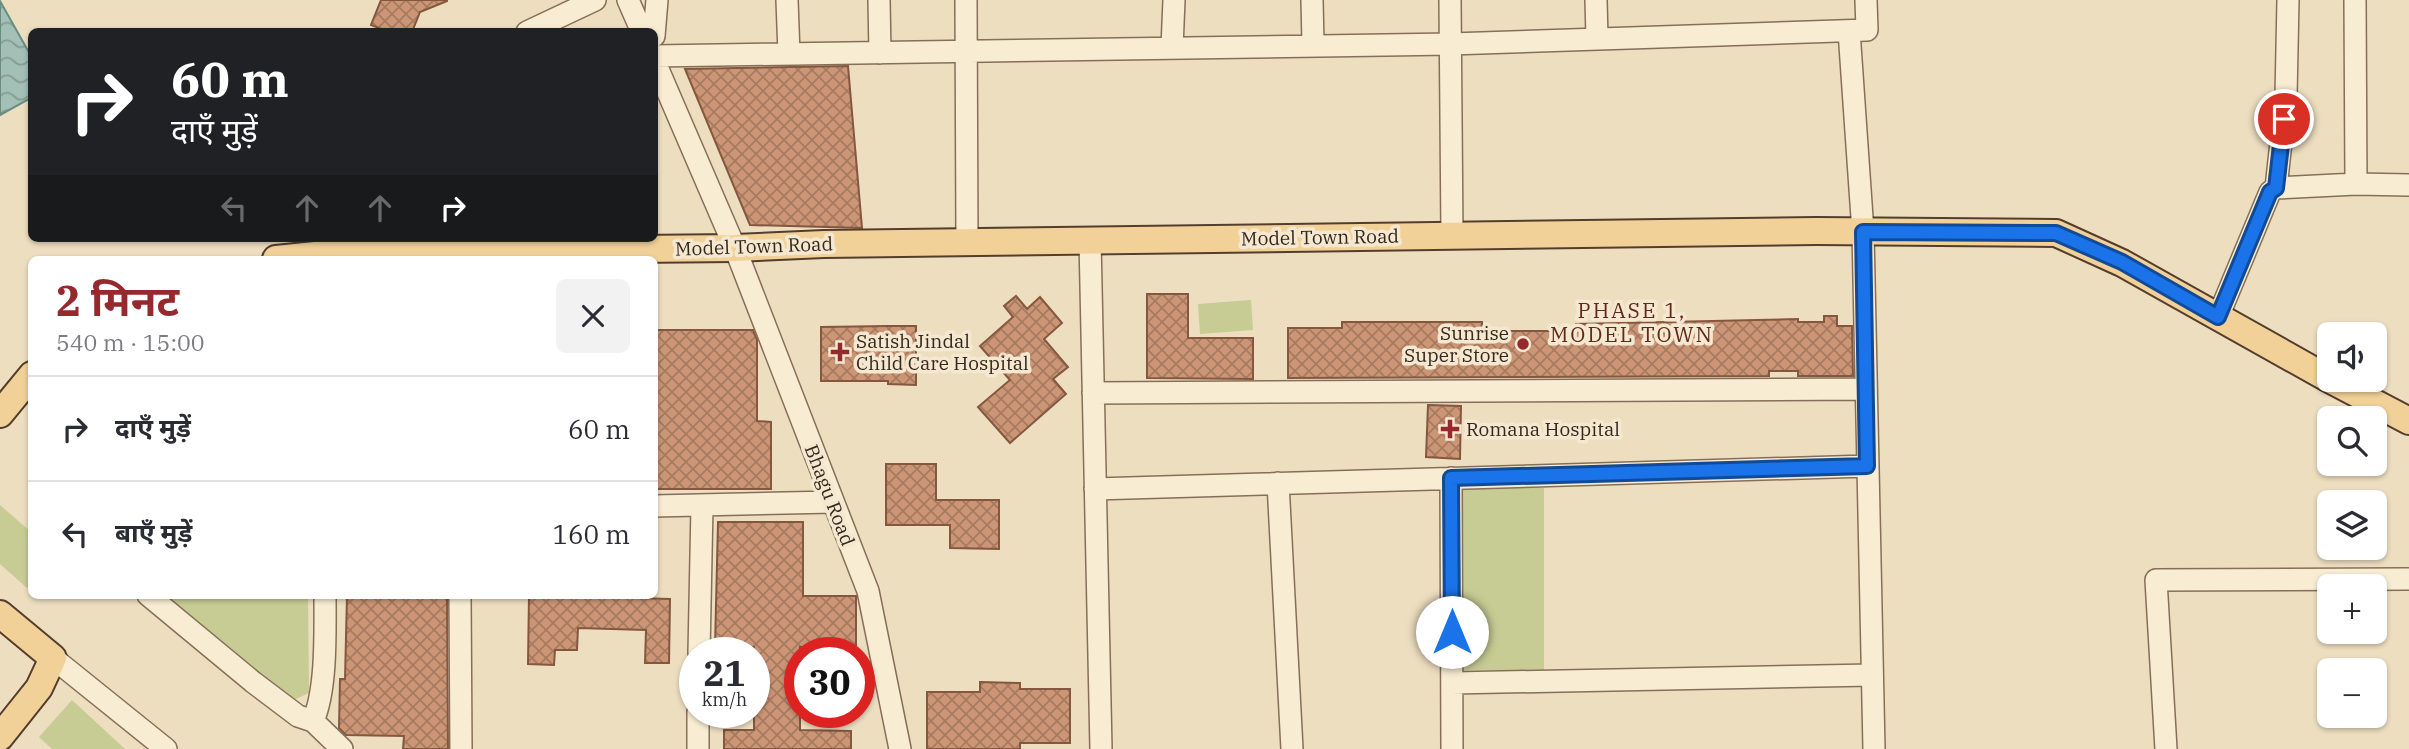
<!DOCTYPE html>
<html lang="hi">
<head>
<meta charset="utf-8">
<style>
	:root { --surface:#fff; --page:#f2f2f3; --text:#2b2b33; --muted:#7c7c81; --line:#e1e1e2; --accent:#95292e }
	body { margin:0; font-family:"IBM Plex Serif","Noto Sans Devanagari",serif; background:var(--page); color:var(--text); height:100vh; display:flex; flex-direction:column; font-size:26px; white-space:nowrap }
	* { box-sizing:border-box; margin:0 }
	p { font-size:23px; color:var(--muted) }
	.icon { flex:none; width:38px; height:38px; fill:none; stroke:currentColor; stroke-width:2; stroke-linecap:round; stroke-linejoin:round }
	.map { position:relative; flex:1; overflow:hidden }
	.details { position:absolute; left:28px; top:256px; width:630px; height:343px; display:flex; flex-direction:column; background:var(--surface); border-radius:10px; box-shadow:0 2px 5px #0004 }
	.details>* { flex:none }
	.top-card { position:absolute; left:28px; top:28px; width:630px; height:214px; border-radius:10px; box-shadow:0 2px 5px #0004; background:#202124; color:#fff; overflow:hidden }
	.fabs { position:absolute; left:2317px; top:322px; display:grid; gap:14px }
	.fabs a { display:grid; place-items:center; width:70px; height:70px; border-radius:10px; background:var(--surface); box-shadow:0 2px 5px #0004; font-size:35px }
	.speed { position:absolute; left:679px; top:637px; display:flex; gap:14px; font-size:35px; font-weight:700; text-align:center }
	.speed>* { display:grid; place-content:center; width:91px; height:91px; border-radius:50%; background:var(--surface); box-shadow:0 2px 5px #0004; line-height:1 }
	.speed small { font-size:18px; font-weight:400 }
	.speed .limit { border:10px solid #d22; background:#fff; color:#111 }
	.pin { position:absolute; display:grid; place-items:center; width:60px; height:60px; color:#fff; margin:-30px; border:4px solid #fff; border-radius:50%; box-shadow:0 2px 7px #0007 }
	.me { position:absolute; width:77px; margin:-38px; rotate:0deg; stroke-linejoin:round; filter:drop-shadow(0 0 5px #0008) }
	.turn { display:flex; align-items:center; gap:24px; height:147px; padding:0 28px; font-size:32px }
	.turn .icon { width:91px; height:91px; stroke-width:2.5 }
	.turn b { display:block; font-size:49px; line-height:60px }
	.lanes { display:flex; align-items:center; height:66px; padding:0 28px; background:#0003; justify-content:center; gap:35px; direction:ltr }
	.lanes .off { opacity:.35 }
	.round { display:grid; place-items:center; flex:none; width:74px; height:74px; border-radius:10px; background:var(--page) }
	.summary { display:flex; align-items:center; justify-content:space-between; height:119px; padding:0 28px }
	h1 { font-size:42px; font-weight:700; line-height:52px; color:var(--accent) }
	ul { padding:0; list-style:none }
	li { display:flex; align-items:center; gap:21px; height:105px; padding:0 28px; border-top:2px solid var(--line) }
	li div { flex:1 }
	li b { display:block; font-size:26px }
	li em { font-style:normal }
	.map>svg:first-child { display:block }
</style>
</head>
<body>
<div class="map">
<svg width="2409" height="749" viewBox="0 0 2409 749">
	<defs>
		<pattern id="water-waves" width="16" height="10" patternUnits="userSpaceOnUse" patternTransform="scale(1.75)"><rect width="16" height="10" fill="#a3c0b6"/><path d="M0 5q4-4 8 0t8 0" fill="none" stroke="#869c93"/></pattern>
		<pattern id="building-cross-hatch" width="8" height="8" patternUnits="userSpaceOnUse" patternTransform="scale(1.75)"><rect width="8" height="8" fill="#cc9676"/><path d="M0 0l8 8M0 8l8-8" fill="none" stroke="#a67a60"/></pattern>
	</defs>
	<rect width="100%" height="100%" fill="#eddec0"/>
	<path fill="#c7cb94" d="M1251 300 1253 330 1200 334 1198 304Z
		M1460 488H1544V671L1460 670Z
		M0 505 31 532V583L27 588 0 564Z
		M161 595H308L309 693 289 702Z
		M72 700 125 749H52L39 737Z"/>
	<path fill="url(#water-waves)" stroke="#6a8d83" stroke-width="2" d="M0 1 31 56V98L0 115Z"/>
	<path fill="url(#building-cross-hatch)" stroke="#85573e" stroke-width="2" d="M381 0H447V1L420 12 412 32H389L371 25Z
		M848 66 862 228 750 225 685 69Z
		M1147 294H1188V338H1253V379L1147 378Z
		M1016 296 1027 309 1040 297 1062 323 1044 339 1068 367 1053 379 1066 394 1010 443 978 407 1010 380 980 346 1013 317 1004 306Z
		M1824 316H1837V326H1852L1853 376H1798V371H1769V376L1288 378V328H1342V322H1482V331H1576V324L1798 319V322H1824Z
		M888 326H916V385L888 384V381H821V327Z
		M654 330H753L757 340V421L771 422V489H654Z
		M1428 405 1461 406 1460 459 1426 457Z
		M886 464H936V500H999V549L950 548V525H886Z
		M718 522H803V596H856V648L800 647V730L851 731V749H724V730H754V647H715Z
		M347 595H447L448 749H403L404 736 346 735 339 728 340 679H345Z
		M529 595 670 599 669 663H645L646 630 578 628 577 650H555L554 665 528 664Z
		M980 682 1020 683V689H1070V743H1020V749H927V692H980Z"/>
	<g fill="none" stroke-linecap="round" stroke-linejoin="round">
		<g stroke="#866f58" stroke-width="24">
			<path id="minor" d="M628 0 642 32
				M787 0 789 54
				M879 0 880 53
				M966 0 967 242
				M1312 0 1313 44
				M1450 0 1452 236
				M1596 0 1597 38
				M2355 0 2356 184
				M1849 31 1863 232 1874 749
				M527 32 595 0
				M654 36 657 0
				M1172 47 1174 0
				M654 56 1451 44 1867 30 1866 0
				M654 60 735 248 868 591 900 749
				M2276 188 2286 96 2288 0
				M1090 240 1101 749
				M2218 317 2270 192 2276 188 2356 184 2409 185
				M1093 393 1866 389
				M1451 478 1452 749
				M1278 483 1292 749
				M1095 489 1867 466
				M654 506 833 502
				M148 595 253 682 298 716 313 721 342 749
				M460 595 461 749
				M699 653 702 506
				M53 658 166 749
				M1452 683 1872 675
				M698 712V749
				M313 721C327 689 325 631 325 595
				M2166 749 2156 580 2409 579"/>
		</g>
		<g stroke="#543d2d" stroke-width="30">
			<path id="major" d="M276 259 345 252 735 248 824 244 1816 231 2056 233 2122 263 2329 379
				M2331 380 2409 421
				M0 414 32 375
				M0 614 53 658 39 688 0 737"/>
		</g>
		<use href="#minor" stroke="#f8ecd3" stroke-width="21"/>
		<use href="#major" stroke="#f1d198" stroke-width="26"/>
	</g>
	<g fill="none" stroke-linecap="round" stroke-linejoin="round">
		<g stroke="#114b97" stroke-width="18">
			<path id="route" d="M1452 632 1451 478 1867 466 1863 232 2056 233 2122 262 2218 317 2270 192 2276 188 2284 119"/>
		</g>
		<use href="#route" stroke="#1a73e8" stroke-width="12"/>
	</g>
	<g fill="#95292e" stroke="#f5e8d0" stroke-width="2.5">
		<circle cx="1523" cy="344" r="7"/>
		<path d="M836.5 341.5h7v7h7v7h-7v7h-7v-7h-7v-7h7z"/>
		<path d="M1446.5 418.5h7v7h7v7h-7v7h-7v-7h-7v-7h7z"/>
	</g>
	<g text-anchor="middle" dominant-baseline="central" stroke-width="7" stroke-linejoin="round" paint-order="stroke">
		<g font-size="19" fill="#36281d" stroke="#f5e8d0">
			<text transform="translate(1320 237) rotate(-1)">Model Town Road</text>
			<text transform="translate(754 246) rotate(-2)">Model Town Road</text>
			<text transform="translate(830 495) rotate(69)">Bhagu Road</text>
		</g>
		<g font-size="19" fill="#36281d" stroke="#f5e8d0" text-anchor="start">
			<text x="1509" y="333" text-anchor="end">Sunrise<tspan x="1509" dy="22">Super Store</tspan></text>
			<text x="856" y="341">Satish Jindal<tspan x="856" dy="22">Child Care Hospital</tspan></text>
			<text x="1466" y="429">Romana Hospital</text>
		</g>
		<g font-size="21" letter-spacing="2" fill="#62281c" stroke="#f5e8d0">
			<text x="1632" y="310">PHASE 1,<tspan x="1632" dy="24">MODEL TOWN</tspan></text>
		</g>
	</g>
</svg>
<div class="fabs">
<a><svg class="icon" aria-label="sound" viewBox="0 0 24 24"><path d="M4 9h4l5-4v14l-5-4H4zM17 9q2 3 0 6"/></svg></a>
<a><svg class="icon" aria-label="search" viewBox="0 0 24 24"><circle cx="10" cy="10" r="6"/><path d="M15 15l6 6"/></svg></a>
<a><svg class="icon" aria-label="layers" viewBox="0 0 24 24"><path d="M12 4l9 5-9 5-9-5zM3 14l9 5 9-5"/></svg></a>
<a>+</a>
<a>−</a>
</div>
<div class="speed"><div>21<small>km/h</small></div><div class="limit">30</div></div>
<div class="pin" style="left:2284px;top:119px;background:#d93025"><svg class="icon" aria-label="arrive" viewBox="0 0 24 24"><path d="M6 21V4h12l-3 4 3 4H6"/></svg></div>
<svg class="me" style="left:1452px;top:632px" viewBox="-20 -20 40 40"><circle r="19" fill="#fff"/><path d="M0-13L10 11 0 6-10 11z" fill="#1a73e8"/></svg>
<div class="top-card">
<div class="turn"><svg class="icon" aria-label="right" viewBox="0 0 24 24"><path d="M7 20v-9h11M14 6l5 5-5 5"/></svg><div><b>60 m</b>दाएँ मुड़ें</div></div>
<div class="lanes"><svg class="icon off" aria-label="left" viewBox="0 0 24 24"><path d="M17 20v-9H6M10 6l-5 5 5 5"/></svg><svg class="icon off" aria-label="ahead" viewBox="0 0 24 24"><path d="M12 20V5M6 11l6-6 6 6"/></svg><svg class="icon off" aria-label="ahead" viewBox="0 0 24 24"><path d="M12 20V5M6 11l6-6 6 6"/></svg><svg class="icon" aria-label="right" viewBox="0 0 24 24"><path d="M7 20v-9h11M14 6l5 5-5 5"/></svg></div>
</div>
<section class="details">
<div class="summary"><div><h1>2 मिनट</h1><p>540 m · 15:00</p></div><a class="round"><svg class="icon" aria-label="close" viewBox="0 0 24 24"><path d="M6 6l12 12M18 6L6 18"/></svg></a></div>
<ul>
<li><svg class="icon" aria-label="right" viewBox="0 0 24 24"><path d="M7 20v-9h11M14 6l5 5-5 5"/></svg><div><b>दाएँ मुड़ें</b></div><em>60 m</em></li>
<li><svg class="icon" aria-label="left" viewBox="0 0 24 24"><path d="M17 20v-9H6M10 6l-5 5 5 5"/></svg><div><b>बाएँ मुड़ें</b></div><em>160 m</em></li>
</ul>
</section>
</div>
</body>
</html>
